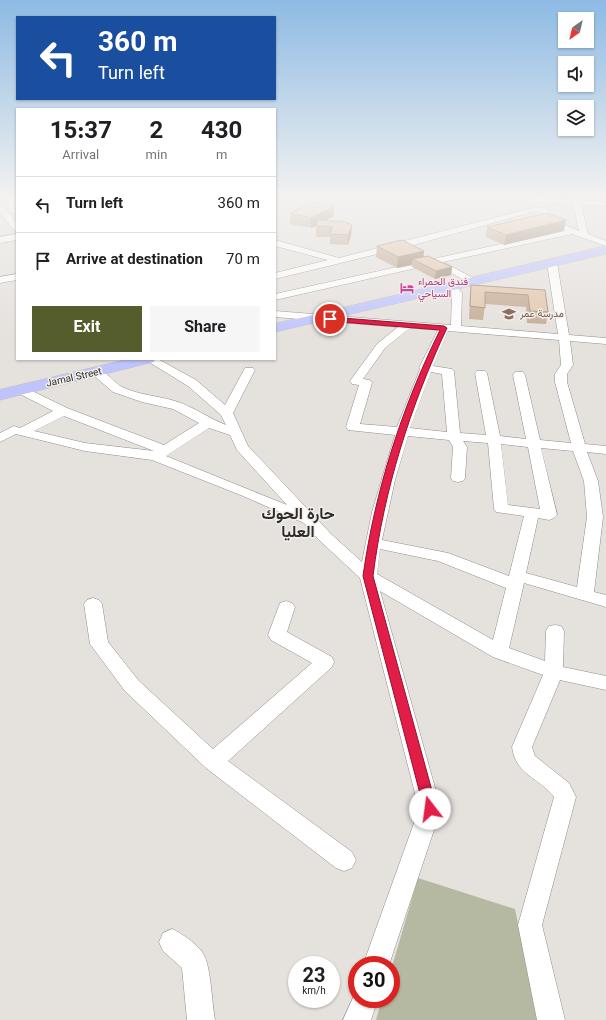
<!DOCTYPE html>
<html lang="en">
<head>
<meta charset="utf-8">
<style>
	:root { --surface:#fff; --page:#f6f6f6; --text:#202124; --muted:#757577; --line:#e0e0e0; --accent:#565d2c }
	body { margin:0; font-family:Georgia,Vazirmatn,serif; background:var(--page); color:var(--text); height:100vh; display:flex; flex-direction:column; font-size:15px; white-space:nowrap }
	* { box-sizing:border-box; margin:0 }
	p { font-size:13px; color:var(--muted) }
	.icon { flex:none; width:22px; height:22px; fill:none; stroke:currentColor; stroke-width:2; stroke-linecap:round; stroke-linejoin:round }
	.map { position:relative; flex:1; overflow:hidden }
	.panel { position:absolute; left:16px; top:108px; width:260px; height:252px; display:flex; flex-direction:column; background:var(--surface); border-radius:0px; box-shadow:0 1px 3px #0004 }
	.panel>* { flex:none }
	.guide { position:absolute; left:16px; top:16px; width:260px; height:84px; border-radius:0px; box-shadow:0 1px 3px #0004; background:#1a4fa0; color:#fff; overflow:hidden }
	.needle { width:26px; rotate:214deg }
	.buttons { position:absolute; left:558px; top:12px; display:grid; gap:8px }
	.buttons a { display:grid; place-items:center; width:36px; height:36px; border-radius:0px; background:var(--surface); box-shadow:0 1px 3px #0004; font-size:20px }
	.speed { position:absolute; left:288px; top:956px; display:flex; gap:8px; font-size:20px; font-weight:700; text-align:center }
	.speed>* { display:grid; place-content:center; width:52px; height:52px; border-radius:50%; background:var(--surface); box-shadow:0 1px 3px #0004; line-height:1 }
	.speed small { font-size:10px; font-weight:400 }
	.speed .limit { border:6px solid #d22; background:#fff; color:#111 }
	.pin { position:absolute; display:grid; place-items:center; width:34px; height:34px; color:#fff; margin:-17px; border:2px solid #fff; border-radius:50%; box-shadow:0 1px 4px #0007 }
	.me { position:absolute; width:44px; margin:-22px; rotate:345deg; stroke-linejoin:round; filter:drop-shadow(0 0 3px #0008) }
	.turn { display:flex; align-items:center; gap:14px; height:84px; padding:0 16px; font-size:18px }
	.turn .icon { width:52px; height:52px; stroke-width:2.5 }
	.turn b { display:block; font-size:28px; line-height:34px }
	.eta { display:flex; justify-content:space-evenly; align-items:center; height:68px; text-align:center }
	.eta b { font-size:24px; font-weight:700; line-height:28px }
	.action { display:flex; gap:8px; margin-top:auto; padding:8px 16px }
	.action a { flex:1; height:46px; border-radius:0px; background:var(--accent); color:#fff; font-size:16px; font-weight:700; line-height:46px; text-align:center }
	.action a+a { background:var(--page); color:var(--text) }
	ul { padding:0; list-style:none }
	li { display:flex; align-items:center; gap:12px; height:56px; padding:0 16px; border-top:1px solid var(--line) }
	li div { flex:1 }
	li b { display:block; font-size:15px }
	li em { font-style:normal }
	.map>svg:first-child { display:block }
</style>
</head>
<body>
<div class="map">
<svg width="606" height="1020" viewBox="0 0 606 1020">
	<rect width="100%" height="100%" fill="#e5e1dd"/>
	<path fill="#b5b9a1" d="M418 878 515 909 538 1020H376L382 999H391V970Z"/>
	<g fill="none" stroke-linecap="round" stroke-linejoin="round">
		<g stroke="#918d8a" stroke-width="1">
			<path id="minor" d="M8 196H16L17 214C8 212 8 204 8 196Z
				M571 196H579L580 200 606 202V206L581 205 588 234 606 241V246L572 234 443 262 475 279 477 281 475 283 472 284 434 264 275 300V294L564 230 547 224 541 213 536 211 406 247 275 279V273L328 260 275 246V240L339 258 536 207 547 209 553 220 579 231 573 204 536 202 532 200 536 198 572 200Z
				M0 206H3L17 223V230H14L0 213Z
				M17 234V240L0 243V237Z
				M552 260 557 263 569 335 606 338V344L570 341 573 365 567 374V382L585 444 606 446V454L587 452 598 481 603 517 594 592 606 595V607L524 583 509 648 545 661 546 631 549 626 555 625 561 626 564 631 563 667 606 676V690L560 680 532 747 535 756 569 783 576 797 542 925 565 1020H537L518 925 554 797C539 777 516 776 512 747L543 675 493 657 380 591 441 809 389 965H363L419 809 360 578 319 540 304 523 243 496 152 460 85 451 16 434 0 442V433L14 426 20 428 53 411 18 393 16 390 18 387 22 386 67 408 164 445 199 423 173 409 142 402 113 392 92 374 90 372 92 370C104 366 112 382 122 387 141 396 163 396 181 403 197 409 210 419 226 425L221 415 188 386 144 359H158L196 380 225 405 245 368H253L255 370 233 413 248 446 331 534 362 562 372 512 395 435 348 430 346 427 359 385 352 384 350 381 377 344 398 327 275 317V311L451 325 452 293 446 286 451 283 454 284 462 293 461 326 558 334 547 263ZM410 328 438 330 419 368 420 369 397 427 360 424 372 383 370 380 363 379 385 348ZM448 331 559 340 561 365 555 374V382L571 443 540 440 525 375 523 372H515L513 375 526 439 500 436 487 373 485 371H477L475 373 486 435 460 433 454 371 452 369 433 366ZM431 372 442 374 447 432 410 428ZM64 416 154 451 85 443 34 431ZM209 428 230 435 237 450 287 505 166 456ZM408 436 449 440 453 447 451 478 453 481 458 482 463 481 465 478 467 447 463 441 488 443 494 509 496 512 524 516 509 576 448 553 382 540 395 480ZM501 444 528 447 540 509 508 505ZM541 448 573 451 584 481 587 517 577 587 526 573 538 518 549 520 554 518 557 515ZM380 549 438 561 506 588 493 640 377 574Z
				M17 274V280L0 283V277Z
				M93 598 99 600 102 604 108 642 139 681 213 749 312 663 271 640 268 635 280 603 286 601 292 603 295 607 287 632 332 657 334 662 332 667 228 761 352 852 356 860 352 868 344 871 336 868 206 768 125 691 90 644 84 604 87 600Z
				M172 929C181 933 199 945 204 955 211 969 212 1003 215 1020H187L182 968 163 951 159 942 163 933Z
				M357 989V999H378L371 1020H343Z"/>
		</g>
		<g stroke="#c0c0bf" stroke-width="1">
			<path id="major" d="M606 246V254L275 332V324Z
				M129 359H156L153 362 0 400V390Z"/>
		</g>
		<use href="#minor" fill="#fff" fill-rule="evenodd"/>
		<use href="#major" fill="#bfc4fe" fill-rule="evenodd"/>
	</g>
	<path fill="#c4aa93" d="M334 206V216L325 221 352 225 351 235 348 245 330 244V237H316V226L311 228 290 224V213Z
		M487 227 564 231 504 245 486 237Z
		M377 246 423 257 452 267 451 275 435 279 412 267V265L397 268 376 257Z
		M471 285 545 290 548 312 546 324 527 323 526 307 485 304 483 320 469 319 470 296Z"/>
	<path fill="#a08b78" d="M334 206V216L311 228V218Z
		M566 220 564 231 504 245 506 235Z
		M352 225 351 235 348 245V235Z
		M424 251 423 262 412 259V265L397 268 398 257Z
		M452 267 451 275 435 279 436 271Z"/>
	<path fill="#e4c6ab" stroke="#a08b78" d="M314 202 334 206 311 218 290 213Z
		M547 213 566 220 506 235 487 227Z
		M318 220 345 222 352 225 348 235 330 234 332 227 316 226Z
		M402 240 424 251 398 257 377 246Z
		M428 256 452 267 436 271 412 259Z
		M471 285 545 290 548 312 530 311 528 295 485 292V308L470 306Z"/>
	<linearGradient id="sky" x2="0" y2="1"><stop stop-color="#8dbae4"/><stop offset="0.58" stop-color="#f3f2f0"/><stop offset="1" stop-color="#f3f2f0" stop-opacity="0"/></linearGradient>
	<rect width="606" height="339" fill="url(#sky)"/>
	<path fill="#e11d48" stroke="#92132f" d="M330 317 444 326 447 328C410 407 384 489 373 576L437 809 435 813 430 815 426 813 424 809 363 576C375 490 402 407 440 330L328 321 327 319Z"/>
	<defs>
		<g id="hotel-bare" transform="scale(1.08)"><path d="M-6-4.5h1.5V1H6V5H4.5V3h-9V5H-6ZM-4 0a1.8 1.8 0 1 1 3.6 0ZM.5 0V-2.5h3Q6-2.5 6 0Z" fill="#d1479c" stroke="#f2eeea" stroke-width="2.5" paint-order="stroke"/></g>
		<g id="school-bare" transform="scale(1.08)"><path d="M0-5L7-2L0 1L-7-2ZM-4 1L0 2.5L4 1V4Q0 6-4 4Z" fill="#8d6e63" stroke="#f2eeea" stroke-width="2.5" paint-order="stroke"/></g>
	</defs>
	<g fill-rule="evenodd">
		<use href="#hotel-bare" x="407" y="288"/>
		<use href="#school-bare" x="509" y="314"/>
	</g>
	<g text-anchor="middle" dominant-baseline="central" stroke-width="3" stroke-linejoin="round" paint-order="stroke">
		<g font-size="10" fill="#b23c85" stroke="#f2eeea" text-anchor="start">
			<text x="418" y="282">فندق الحمراء<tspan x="418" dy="12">السياحي</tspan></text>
		</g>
		<g font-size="10" fill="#785e54" stroke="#f2eeea" text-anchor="start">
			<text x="520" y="314">مدرسة عمر</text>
		</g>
		<g font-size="10" fill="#2d2c2a" stroke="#f2eeea">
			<text transform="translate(74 378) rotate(-13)">Jamal Street</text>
		</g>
		<g font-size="16" font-weight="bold" fill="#2d2c2a" stroke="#f2eeea">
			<text x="298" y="515">حارة الحوك<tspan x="298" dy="18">العليا</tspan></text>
		</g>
	</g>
</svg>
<div class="buttons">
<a><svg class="needle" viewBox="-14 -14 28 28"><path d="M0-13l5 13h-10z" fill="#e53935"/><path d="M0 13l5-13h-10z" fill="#757577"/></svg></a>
<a><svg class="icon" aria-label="sound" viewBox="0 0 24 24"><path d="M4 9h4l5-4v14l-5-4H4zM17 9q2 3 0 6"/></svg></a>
<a><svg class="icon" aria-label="layers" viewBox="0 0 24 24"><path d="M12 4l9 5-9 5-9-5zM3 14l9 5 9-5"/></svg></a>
</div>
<div class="speed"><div>23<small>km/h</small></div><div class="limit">30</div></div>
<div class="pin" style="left:330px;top:319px;background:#d93025"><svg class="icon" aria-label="arrive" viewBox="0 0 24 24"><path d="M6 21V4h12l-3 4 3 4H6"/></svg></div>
<svg class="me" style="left:430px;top:809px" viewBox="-20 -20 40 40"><circle r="19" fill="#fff"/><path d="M0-13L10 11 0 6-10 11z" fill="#e11d48"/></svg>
<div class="guide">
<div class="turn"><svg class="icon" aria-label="left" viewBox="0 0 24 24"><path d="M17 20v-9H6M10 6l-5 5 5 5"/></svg><div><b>360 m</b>Turn left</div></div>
</div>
<section class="panel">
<div class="eta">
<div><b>15:37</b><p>Arrival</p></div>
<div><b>2</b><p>min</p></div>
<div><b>430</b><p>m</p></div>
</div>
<ul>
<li><svg class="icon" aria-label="left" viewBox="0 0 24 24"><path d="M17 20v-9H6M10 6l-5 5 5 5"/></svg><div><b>Turn left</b></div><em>360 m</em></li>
<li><svg class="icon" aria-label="arrive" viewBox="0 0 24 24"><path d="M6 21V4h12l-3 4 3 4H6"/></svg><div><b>Arrive at destination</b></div><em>70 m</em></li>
</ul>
<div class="action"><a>Exit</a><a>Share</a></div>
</section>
</div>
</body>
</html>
